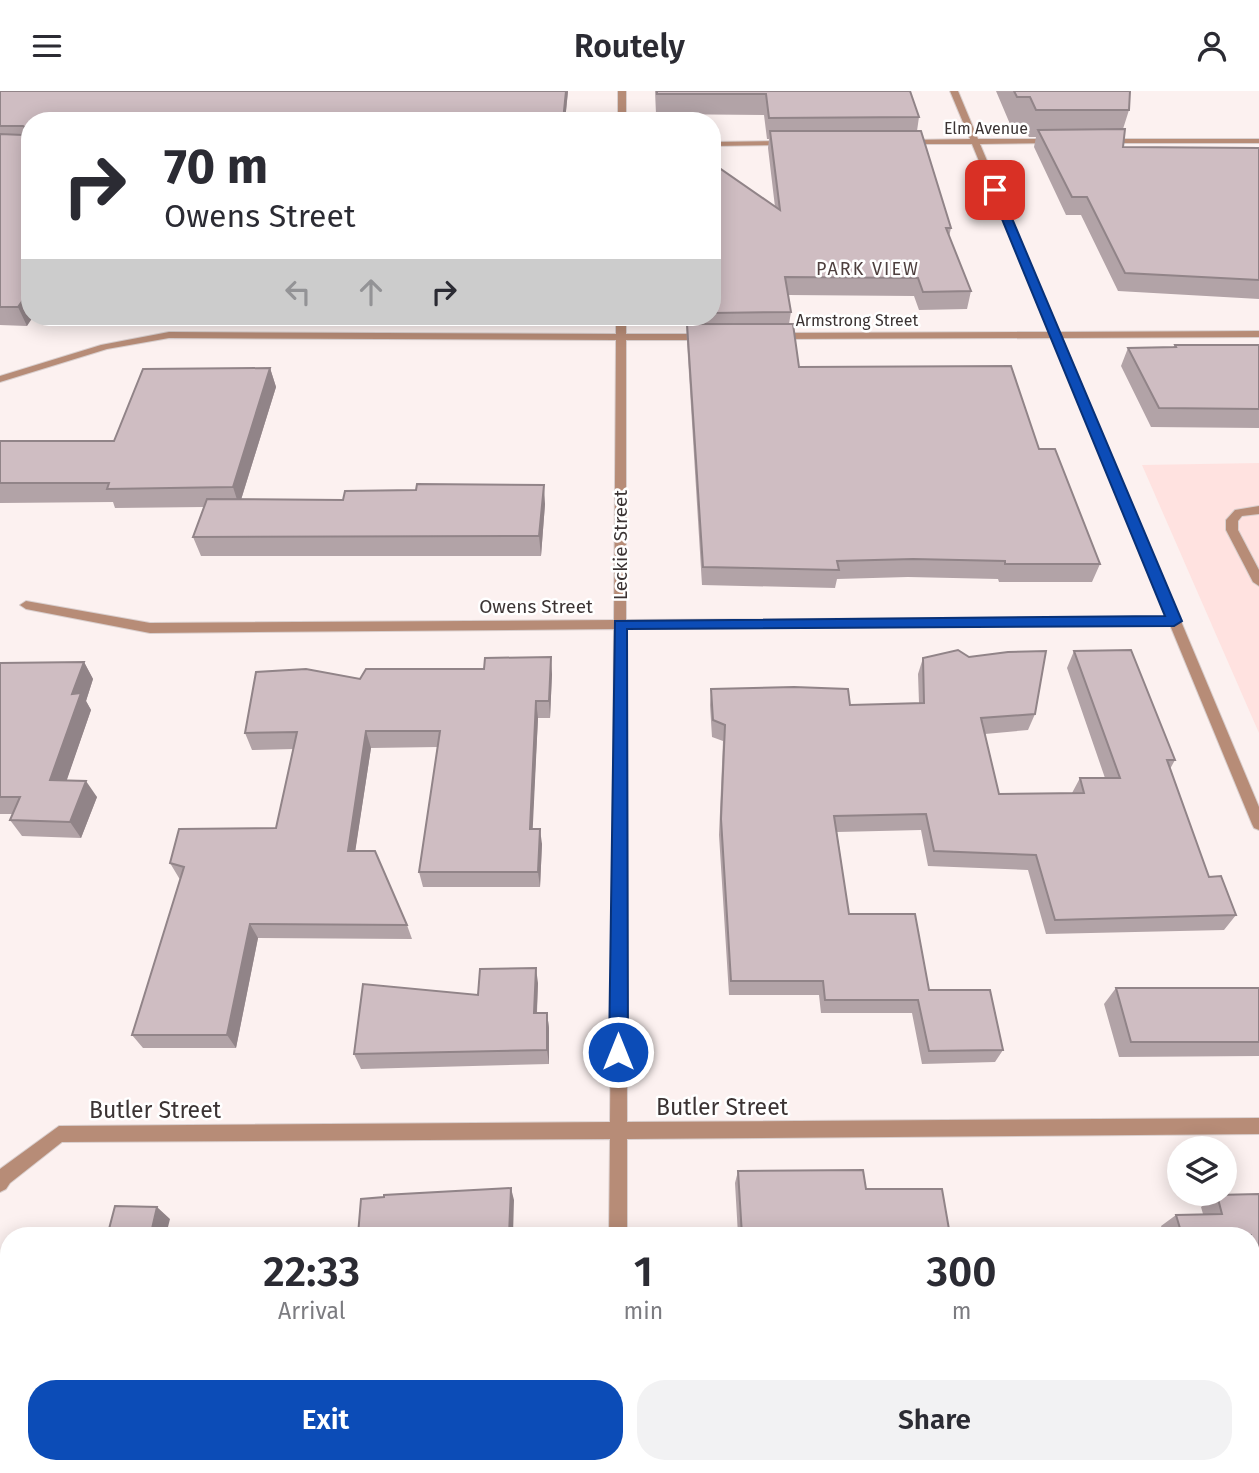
<!DOCTYPE html>
<html lang="en">
<head>
<meta charset="utf-8">
<style>
	:root { --surface:#fff; --page:#f2f2f3; --text:#2b2b33; --muted:#7c7c81; --accent:#0c4cb7 }
	body { margin:0; font-family:"Fira Sans",sans-serif; background:var(--page); color:var(--text); height:100vh; display:flex; flex-direction:column; font-size:26px; white-space:nowrap }
	* { box-sizing:border-box; margin:0 }
	p { font-size:23px; color:var(--muted) }
	.icon { flex:none; width:38px; height:38px; fill:none; stroke:currentColor; stroke-width:2; stroke-linecap:round; stroke-linejoin:round }
	.map { position:relative; flex:1; overflow:hidden }
	.panel { position:absolute; left:0px; top:1136px; width:1260px; height:247px; display:flex; flex-direction:column; background:var(--surface); border-radius:28px 28px 0 0; box-shadow:0 4px 18px #0003 }
	.panel>* { flex:none }
	.banner { position:absolute; left:21px; top:21px; width:700px; height:214px; border-radius:28px; box-shadow:0 4px 18px #0003; background:#fff; color:var(--text); overflow:hidden }
	.fabs { position:absolute; left:1167px; top:1045px; display:grid; gap:14px }
	.fabs a { display:grid; place-items:center; width:70px; height:70px; border-radius:50%; background:var(--surface); box-shadow:0 4px 18px #0003; font-size:35px }
	.pin { position:absolute; display:grid; place-items:center; width:60px; height:60px; color:#fff; margin:-30px; border-radius:14px; box-shadow:0 4px 10px #0006 }
	.me { position:absolute; width:77px; margin:-38px; rotate:0deg; stroke-linejoin:round; filter:drop-shadow(0 0 5px #0008) }
	.turn { display:flex; align-items:center; gap:24px; height:147px; padding:0 28px; font-size:32px }
	.turn .icon { width:91px; height:91px; stroke-width:2.5 }
	.turn b { display:block; font-size:49px; line-height:60px }
	.lanes { display:flex; align-items:center; height:66px; padding:0 28px; background:#0003; justify-content:center; gap:35px; direction:ltr }
	.lanes .off { opacity:.35 }
	.eta { display:flex; justify-content:space-evenly; align-items:center; height:119px; text-align:center }
	.eta b { font-size:42px; font-weight:600; line-height:49px }
	.cta { display:flex; gap:14px; margin-top:auto; padding:14px 28px }
	.cta a { flex:1; height:80px; border-radius:28px; background:var(--accent); color:#fff; font-size:28px; font-weight:600; line-height:80px; text-align:center }
	.cta a+a { background:var(--page); color:var(--text) }
	header { display:flex; justify-content:space-between; align-items:center; height:91px; padding:0 28px; background:var(--surface); font-size:32px; font-weight:600 }
	.map>svg:first-child { display:block }
</style>
</head>
<body>
<header><svg class="icon" aria-label="menu" viewBox="0 0 24 24"><path d="M4 6h16M4 12h16M4 18h16"/></svg>Routely<svg class="icon" aria-label="person" viewBox="0 0 24 24"><circle cx="12" cy="8" r="4"/><path d="M4 21q1-7 8-7t8 7"/></svg></header>
<div class="map">
<svg width="1259" height="1382" viewBox="0 0 1259 1382">
	<rect width="100%" height="100%" fill="#fcf1f0"/>
	<path fill="#ffe2e0" d="M1259 372V642L1142 374Z"/>
	<g fill="none" stroke-linecap="round" stroke-linejoin="round">
		<g stroke="#d9cfce" stroke-width="2">
			<path id="service" d="M1259 415V423L1242 425 1238 430V439L1259 479V495L1253 491 1226 439V429L1235 419Z"/>
		</g>
		<g stroke="#d9cfce" stroke-width="2">
			<path id="minor" d="M618 0H626V30H618Z
				M950 0H958L978 48H1055L1059 50 1055 52 980 53 1059 241 1259 240V246L1062 247 1259 716V739L1254 737 1252 733 1170 534 626 538 627 1031 1259 1027V1043L627 1048V1144H609L610 1048 62 1051 10 1092 6 1098 0 1101V1078L59 1035 610 1031 614 538 150 542 26 518 20 514 26 510 150 532 614 529 616 249 169 247 107 258 0 291V285L101 254 169 241 616 243V226H626V243H706L711 246 706 249H626V529L1166 526 1052 247 776 248 771 245 776 242 1049 241 972 53H907L903 51 907 49 970 48Z
				M1106 48H1259V52H1103L1102 50Z
				M788 50V54H785L712 55V51Z
				M607 1374H627V1382H607Z"/>
		</g>
		<use href="#service" fill="#b78c77" fill-rule="evenodd"/>
		<use href="#minor" fill="#b78c77" fill-rule="evenodd"/>
	</g>
	<path fill="#b2a3a7" d="M0 0H568L565 30H30L27 235 0 234Z
		M655 0H910L919 26 917 40 951 137 949 146 971 200 967 218 919 219 914 205 788 204 791 221 789 233 799 276 1039 358 1100 473 1092 491H999L998 488 908 486 837 488 835 497 702 494 687 251 686 226H712V72L775 116 768 57 769 48H767L764 24 656 23Z
		M996 0H1130L1129 19 1123 38V56L1259 57V208L1118 200 1081 124H1066L1034 56 1036 46H1029L1023 33H1010Z
		M1175 254H1259V337L1151 336 1121 275 1128 257 1173 256Z
		M270 277 276 296 241 409 545 413 541 465H201L193 446 204 416 115 417 113 411 0 412V350H114Z
		M1074 560 1175 669 1170 678 1209 786 1236 824 1224 839 1046 843 1028 779 928 775 921 739 837 741 849 823 929 899 1003 959 995 971 922 973 912 922H821L819 904H729L719 744 723 650 712 646 710 614 711 598 850 614 919 612 918 583 923 567 1035 623 1028 639 985 643 999 703 1072 702 1080 687H1105L1067 577Z
		M84 571 93 588 86 610 91 619 66 690 97 706 81 747 22 745 10 729 13 723H0V572Z
		M552 583 550 627H538L532 738 542 753 540 796H423L419 781 438 656 371 657 355 760 407 834 412 848 258 847 236 957H143L132 944 180 788 179 787 170 772 276 737 294 658 252 659 245 642 360 588Z
		M538 892 537 922H547L549 937V973L361 978 354 963 478 904Z
		M1116 897H1259V965L1119 966 1104 913Z
		M738 1080 866 1098 950 1144H738L735 1092Z
		M1259 1103V1272H1251V1144H1164L1161 1135 1176 1124 1203 1123 1201 1116 1217 1104Z
		M957 1374H1041L1042 1382H958Z"/>
	<path fill="#918488" d="M566 0H568L565 30H563Z
		M30 199V226H33L27 235 18 216Z
		M270 277 276 296 239 415 233 396Z
		M544 394 545 413 541 465 539 445Z
		M551 566 552 583 550 627 549 610Z
		M84 571 93 588 86 610 91 619 61 706 50 689 72 603Z
		M536 610 538 627 532 753 530 738Z
		M366 640 371 657 353 775 348 760Z
		M86 690 97 706 81 747 70 731Z
		M540 738 542 753 540 796 538 781Z
		M250 833 258 847 236 957 227 944Z
		M536 877 538 892 536 937 534 922Z
		M547 922 549 937V973L547 959Z
		M511 1097 514 1109 513 1144H509Z
		M157 1116 170 1128 166 1144 151 1142Z
		M480 1374H484V1382H480Z"/>
	<path fill="#cfbdc2" stroke="#918488" stroke-width="2" d="M0 0H566L563 30H30V199L18 216H0V43L23 44 26 37 23 35H0Z
		M657 0H910L919 26 769 27 766 3H657Z
		M1014 0H1130L1129 19H1036L1030 6H1017Z
		M1125 38 1123 56 1259 57V189L1125 182 1087 106H1072L1038 39Z
		M770 40H921L951 137H946L971 200 923 201 918 187 785 186 791 221 712 222V72L780 119Z
		M687 233H793L799 276 1011 275 1039 358H1055L1100 473H1005V470L913 468 837 470 839 479 703 476Z
		M1175 254H1259V318L1159 317 1128 257 1176 256Z
		M270 277 233 396 107 398 109 392H0V350H114L143 278Z
		M417 393 544 394 539 445 193 446 207 408 343 409 345 400 416 399Z
		M958 559 969 566 1008 561 1046 560 1035 623 981 627 999 703 1084 702 1080 687H1120L1074 560 1131 559 1175 669H1167L1209 786 1221 785 1236 824 1055 829 1036 764 934 760 926 723 834 725 849 823H915L929 899H990L1003 959 929 960 918 909H825L823 890H731L721 728 725 634 713 629 711 598 794 596 848 598 850 614 924 612 923 567Z
		M551 566 549 610H536L530 738H540L538 781H419L440 640H366L348 760H375L407 834 250 833 227 944H132L184 776 170 772 179 738 276 737 297 641 245 642 256 581 306 578 360 588 366 578H484L485 567Z
		M84 571 72 603 81 602 50 689 86 690 70 731 10 729 20 706H0V572Z
		M536 877 534 922H547V959L354 963 363 893 478 904 480 878Z
		M1116 897H1259V951H1131Z
		M863 1079 866 1098H942L950 1144H742L738 1080Z
		M511 1097 509 1144H358L361 1108 384 1106V1104Z
		M1259 1103V1264H1251V1144H1182L1176 1124 1222 1123 1217 1104Z
		M115 1115 157 1116 151 1142H176V1144H83L85 1138H109Z
		M302 1374H480V1382H301Z
		M967 1374H1041L1042 1382H968Z"/>
	<path fill="#0c4cb7" stroke="#083177" stroke-width="2" d="M995 96 1000 99 1182 530 1174 535 627 538 628 961 625 967 618 970 612 967 609 961 615 530 1165 525 990 99Z"/>
	<g text-anchor="middle" dominant-baseline="central" stroke-width="5" stroke-linejoin="round" paint-order="stroke">
		<g font-size="16" fill="#3b3333" stroke="#fff">
			<text x="986" y="37">Elm Avenue</text>
			<text x="857" y="229">Armstrong Street</text>
		</g>
		<g font-size="18" letter-spacing="2" fill="#4e3f3e" stroke="#fff">
			<text x="868" y="178">PARK VIEW</text>
		</g>
		<g font-size="19" fill="#3b3333" stroke="#fff">
			<text transform="translate(620 454) rotate(-90)">Leckie Street</text>
			<text x="536" y="515">Owens Street</text>
		</g>
		<g font-size="23" fill="#3b3333" stroke="#fff">
			<text x="722" y="1016">Butler Street</text>
			<text x="155" y="1019">Butler Street</text>
		</g>
	</g>
</svg>
<div class="fabs">
<a><svg class="icon" aria-label="layers" viewBox="0 0 24 24"><path d="M12 4l9 5-9 5-9-5zM3 14l9 5 9-5"/></svg></a>
</div>
<div class="pin" style="left:995px;top:99px;background:#d93025"><svg class="icon" aria-label="arrive" viewBox="0 0 24 24"><path d="M6 21V4h12l-3 4 3 4H6"/></svg></div>
<svg class="me" style="left:618px;top:961px" viewBox="-20 -20 40 40"><circle r="17" fill="#0c4cb7" stroke="#fff" stroke-width="3"/><path d="M0-11L8 9 0 5-8 9z" fill="#fff"/></svg>
<div class="banner">
<div class="turn"><svg class="icon" aria-label="right" viewBox="0 0 24 24"><path d="M7 20v-9h11M14 6l5 5-5 5"/></svg><div><b>70 m</b>Owens Street</div></div>
<div class="lanes"><svg class="icon off" aria-label="left" viewBox="0 0 24 24"><path d="M17 20v-9H6M10 6l-5 5 5 5"/></svg><svg class="icon off" aria-label="ahead" viewBox="0 0 24 24"><path d="M12 20V5M6 11l6-6 6 6"/></svg><svg class="icon" aria-label="right" viewBox="0 0 24 24"><path d="M7 20v-9h11M14 6l5 5-5 5"/></svg></div>
</div>
<section class="panel">
<div class="eta">
<div><b>22:33</b><p>Arrival</p></div>
<div><b>1</b><p>min</p></div>
<div><b>300</b><p>m</p></div>
</div>
<div class="cta"><a>Exit</a><a>Share</a></div>
</section>
</div>
</body>
</html>
